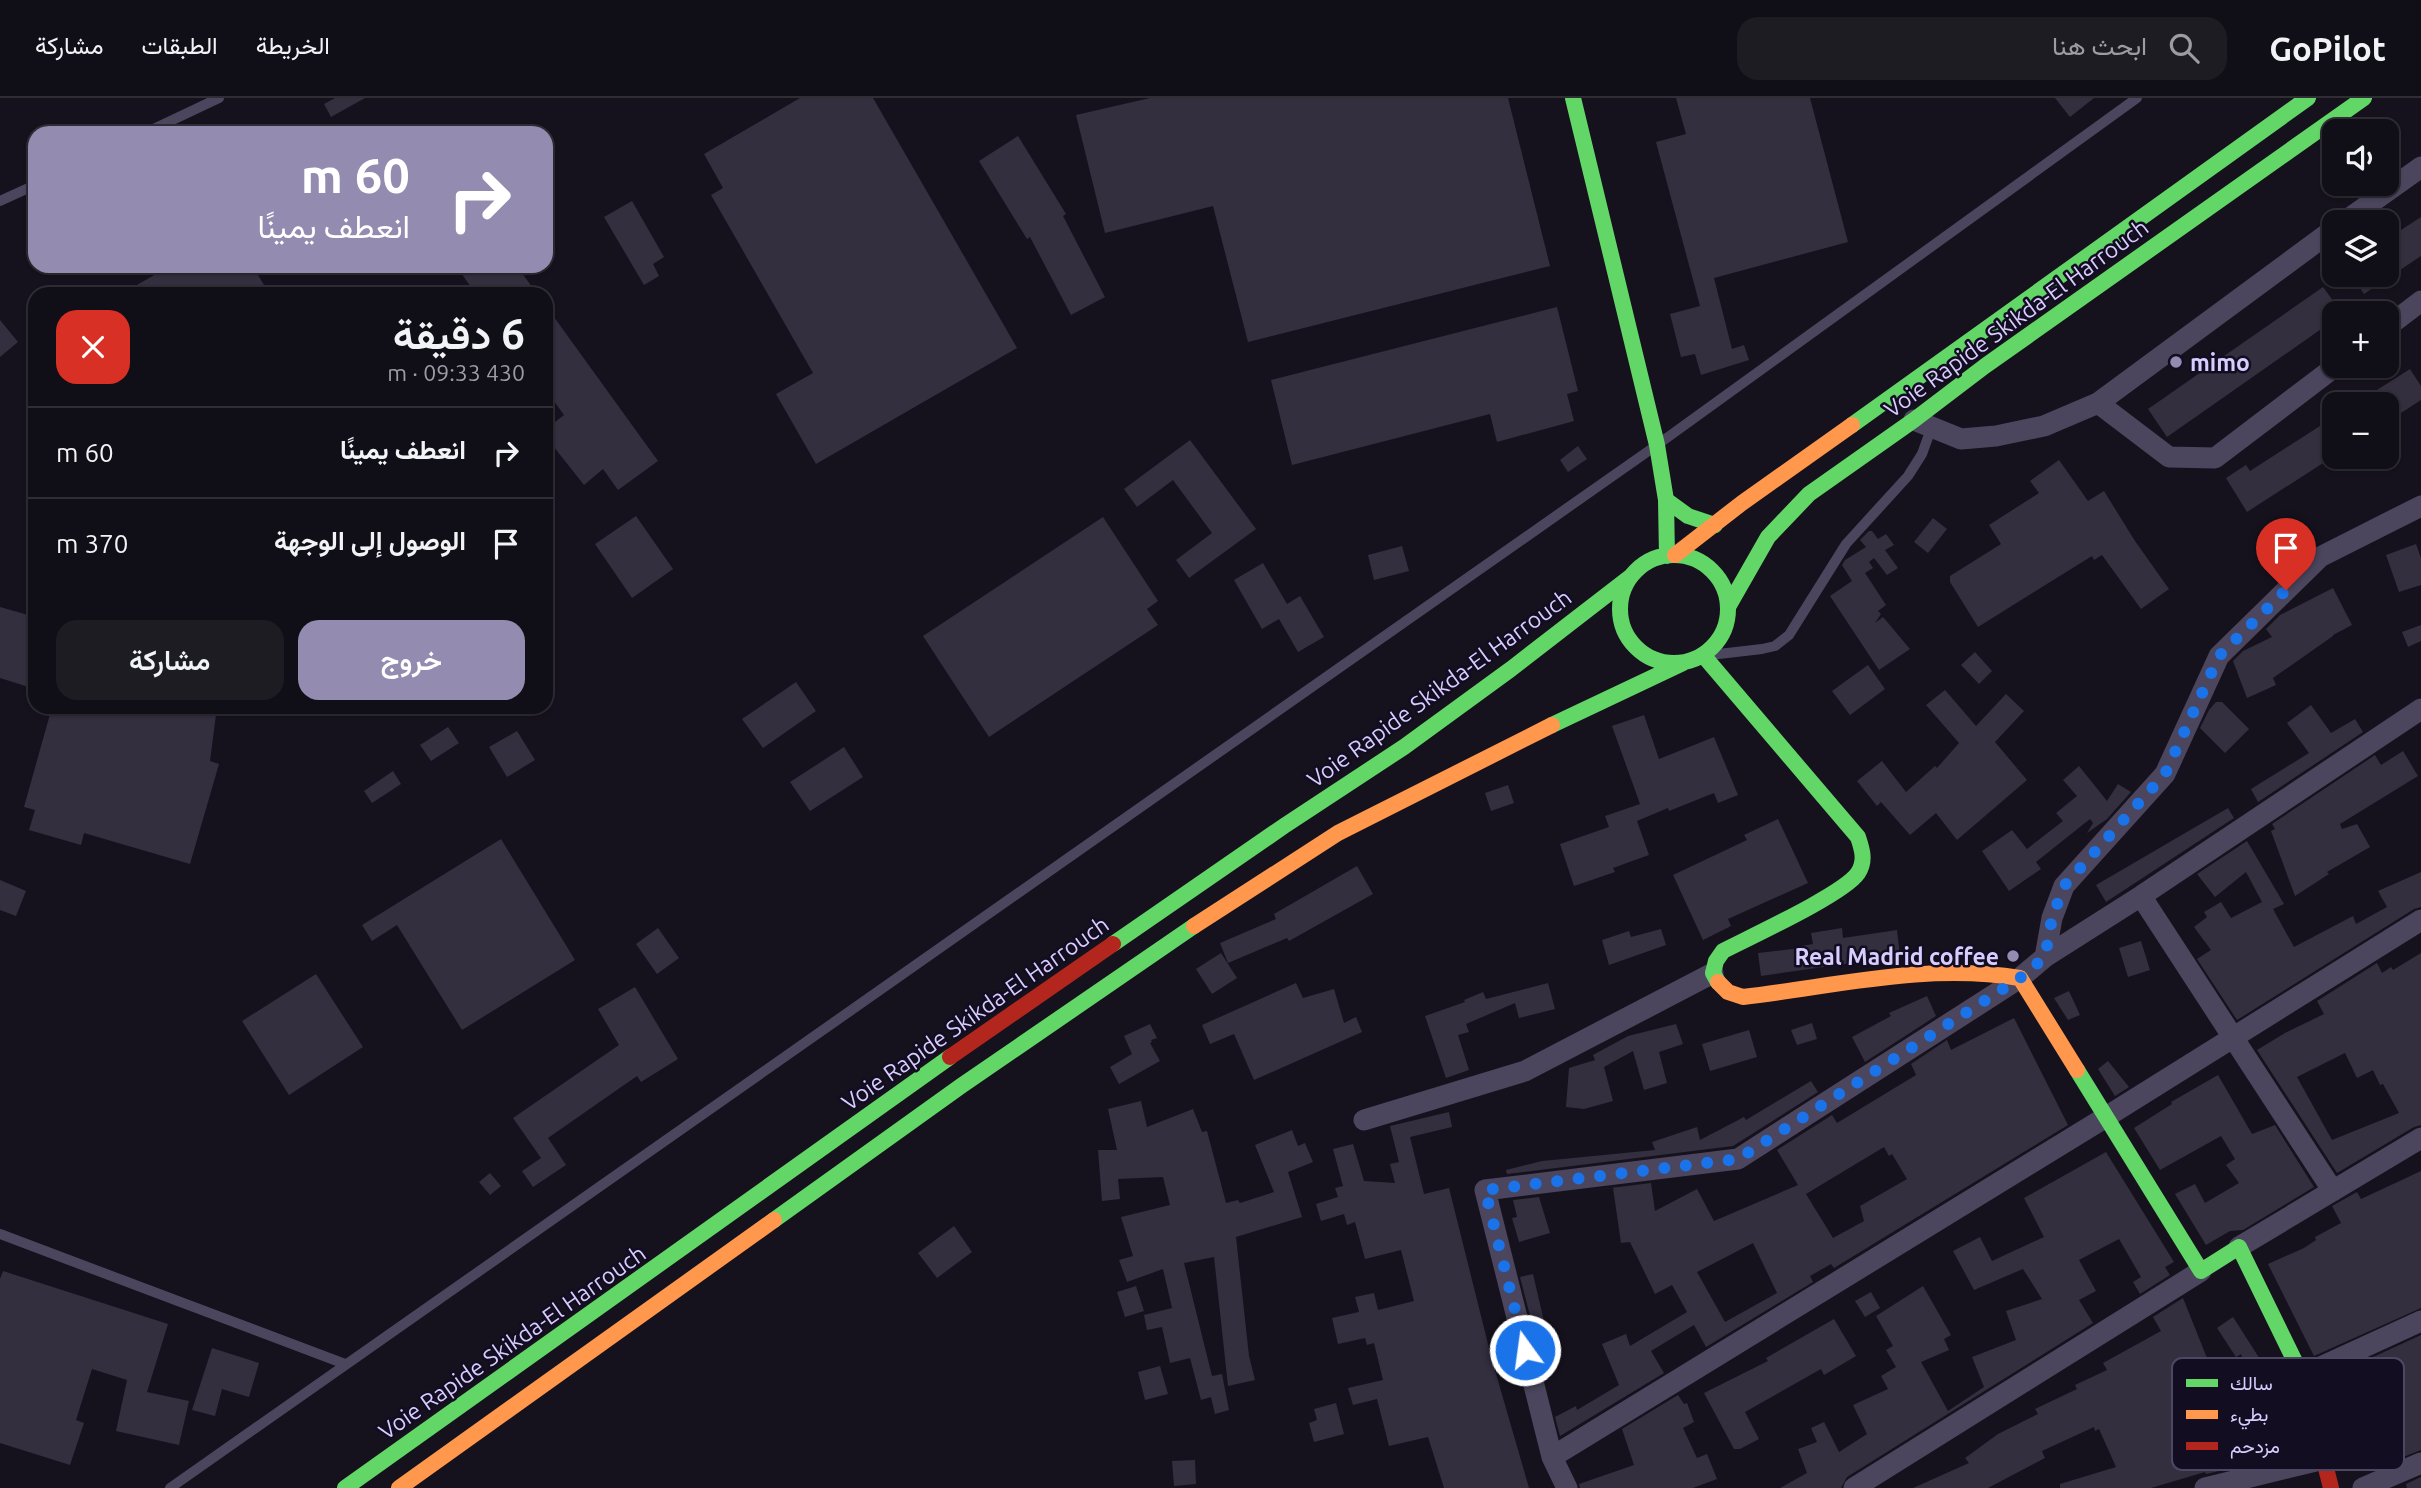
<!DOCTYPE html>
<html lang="ar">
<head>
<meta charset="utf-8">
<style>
	:root { --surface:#100e16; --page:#1e1c23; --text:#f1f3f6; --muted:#9c9ca1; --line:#302e35; --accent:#948cb0 }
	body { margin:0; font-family:Ubuntu,Vazirmatn,sans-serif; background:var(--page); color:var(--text); direction:rtl; height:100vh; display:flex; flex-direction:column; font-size:26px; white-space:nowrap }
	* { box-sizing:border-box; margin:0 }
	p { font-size:23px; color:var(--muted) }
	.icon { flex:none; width:38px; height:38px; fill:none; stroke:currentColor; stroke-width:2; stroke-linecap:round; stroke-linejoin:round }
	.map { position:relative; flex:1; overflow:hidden; direction:ltr }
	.sheet { position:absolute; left:28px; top:189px; width:525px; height:427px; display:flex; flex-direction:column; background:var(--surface); border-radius:21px; box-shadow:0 2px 5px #0004,0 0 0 2px var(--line); direction:rtl }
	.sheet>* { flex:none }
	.guide { position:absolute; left:28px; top:28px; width:525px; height:147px; border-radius:21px; box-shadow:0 2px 5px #0004,0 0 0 2px var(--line); direction:rtl; background:#948cb0; color:#fff; overflow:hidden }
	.fabs { position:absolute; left:2322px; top:21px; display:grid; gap:14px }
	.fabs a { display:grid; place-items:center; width:77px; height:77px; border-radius:14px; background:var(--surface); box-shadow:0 2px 5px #0004,0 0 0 2px var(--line); font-size:35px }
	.pin { position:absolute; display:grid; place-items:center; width:60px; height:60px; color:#fff; margin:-72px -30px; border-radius:50% 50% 50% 0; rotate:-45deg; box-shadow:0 0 7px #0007 }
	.pin .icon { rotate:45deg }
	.me { position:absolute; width:77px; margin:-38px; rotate:346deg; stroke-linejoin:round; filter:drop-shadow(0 0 5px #0008) }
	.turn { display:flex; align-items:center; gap:24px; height:147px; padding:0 28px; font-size:32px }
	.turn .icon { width:91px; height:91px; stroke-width:2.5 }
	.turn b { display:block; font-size:49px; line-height:60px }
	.round { display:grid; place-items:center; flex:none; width:74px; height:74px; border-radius:21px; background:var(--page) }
	.headline { display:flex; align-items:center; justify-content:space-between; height:119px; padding:0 28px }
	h1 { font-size:42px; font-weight:600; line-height:52px }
	.cta { display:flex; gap:14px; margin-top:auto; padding:14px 28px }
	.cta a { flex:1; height:80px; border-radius:21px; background:var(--accent); color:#fff; font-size:28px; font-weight:600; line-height:80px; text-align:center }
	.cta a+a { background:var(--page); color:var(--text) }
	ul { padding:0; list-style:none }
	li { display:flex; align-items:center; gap:21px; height:91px; padding:0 28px; border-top:2px solid var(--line) }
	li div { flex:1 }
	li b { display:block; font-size:26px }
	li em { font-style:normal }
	header { display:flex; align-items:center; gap:42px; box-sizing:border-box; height:98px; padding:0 35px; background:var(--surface); border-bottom:2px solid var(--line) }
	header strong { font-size:33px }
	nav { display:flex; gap:38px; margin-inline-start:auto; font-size:24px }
	.search { width:490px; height:63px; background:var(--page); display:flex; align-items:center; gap:18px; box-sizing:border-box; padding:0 24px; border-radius:21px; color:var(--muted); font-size:26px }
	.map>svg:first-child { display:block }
</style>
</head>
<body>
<header>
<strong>GoPilot</strong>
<div class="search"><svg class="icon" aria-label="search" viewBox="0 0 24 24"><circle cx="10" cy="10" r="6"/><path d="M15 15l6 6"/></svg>ابحث هنا</div>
<nav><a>الخريطة</a><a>الطبقات</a><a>مشاركة</a></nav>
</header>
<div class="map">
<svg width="2421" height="1390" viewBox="0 0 2421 1390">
	<rect width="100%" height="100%" fill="#15121d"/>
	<path fill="#332f3f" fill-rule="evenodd" d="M335 0H365L331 19 324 6Z
		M800 0H873L1017 250 816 366 776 296 813 275 711 97 723 90 704 56Z
		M1150 0H1508L1550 168 1248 244 1213 108 1105 135 1076 17Z
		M1676 0H1810L1848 144 1714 180 1732 251 1744 247 1749 262 1701 277 1695 256 1681 259 1670 216 1700 208 1656 44 1686 36Z
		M2055 0H2094L2070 19Z
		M1018 38 1066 116 1063 118 1105 199 1071 217 1030 139 1027 141 979 63Z
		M632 103 664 159 653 166 659 178 644 187 604 119Z
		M2421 119V158L2364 196 2351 177H2387V141Z
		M170 168H253L269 196H121Z
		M456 168H517L537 196H476Z
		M2323 189 2342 215H2334V222L2167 339 2148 311Z
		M546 208 658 363 618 392 603 371 584 387 546 339V331L564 317 546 292Z
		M1557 209 1578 293 1567 296 1574 323 1497 344 1490 316 1292 367 1271 282Z
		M0 222 18 244 0 259Z
		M2410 271 2421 288V302L2387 324V306H2355Z
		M2334 319V358L2247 414 2226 380 2246 367 2250 373Z
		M1190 342 1256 431 1189 480 1176 462 1212 435 1173 382 1137 409 1124 391Z
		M1578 348 1587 361 1568 374 1560 362Z
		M2059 362 2088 403 2104 393 2135 443 2169 491 2141 511 2102 457 2094 462 2092 458 1978 529 1950 484V478L2001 446 1989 427 2039 395 2030 383Z
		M636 418 673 471 632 500 595 446Z
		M1103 419 1158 503 1147 511 1158 527 989 639 923 538Z
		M1933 420 1947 431 1928 455 1914 444Z
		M1869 433H1872L1878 441 1886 436 1894 447 1885 452 1898 470 1887 477 1874 460 1869 464 1873 470 1865 475 1886 507 1878 513 1881 516 1875 525 1883 519 1910 551 1879 572 1830 498 1852 483 1842 467 1845 462 1866 449 1860 442Z
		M2416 446 2421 460V487L2399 494 2386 457Z
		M1402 448 1409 473 1374 482 1368 457Z
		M1263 465 1287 506 1300 498 1324 539 1298 554 1279 521 1262 531 1234 482Z
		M2333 490 2352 527 2333 537V538L2273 580 2276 587 2247 600 2233 563 2243 553 2272 539 2266 531 2280 517Z
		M0 509 35 519V591L0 580Z
		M2421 527V543L2408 549 2402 534Z
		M1975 554 1992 573 1979 586 1961 567Z
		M1868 567 1885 591 1850 617 1832 593Z
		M796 584 816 613 763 650 742 621Z
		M1945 592 1976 628 2006 596 2024 613 1995 644 2027 682 1957 742 1936 715 1910 737 1881 704 1877 708 1857 683 1882 663 1906 694 1935 668 1937 670 1959 645 1926 607Z
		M2216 604H2222L2249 631 2225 655 2200 630 2209 612Z
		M2311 607 2331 635 2355 621 2363 634 2258 704 2251 691 2309 655 2287 625Z
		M52 609H217L210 663 219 666 190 766 84 735 81 747 29 732 35 712 24 709Z
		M1644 617 1659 661 1714 639 1738 697 1718 705 1714 695 1669 713 1668 710 1637 723 1649 757 1613 770 1615 774 1574 788 1560 746 1609 729 1605 718 1640 706 1612 628Z
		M448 629 459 645 431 663 420 647Z
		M517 633 535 662 507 679 489 649Z
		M844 649 863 679 810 713 790 684Z
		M2403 653 2418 678 2340 726 2342 731 2357 726 2370 749 2327 774 2329 776 2295 798 2271 733 2275 731 2272 726 2375 657 2381 667Z
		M2079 668 2107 703 2118 686 2131 694 2107 721 2087 735 2093 725 2090 721 2036 764 2041 771 2009 793 1982 753 2012 732 2027 751 2063 723 2056 715 2077 698 2063 682Z
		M393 673 401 686 372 705 364 693Z
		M1508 687 1514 705 1491 713 1485 695Z
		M2228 710 2234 720 2106 804 2096 787Z
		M1778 721 1808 785 1728 821 1731 828 1703 842 1673 777 1747 742 1744 737Z
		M501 741 575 862 462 932 397 827 372 843 362 827Z
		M2247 743 2284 806 2273 811 2294 849 2353 818 2356 826 2387 809 2378 793 2421 774V809L2414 811 2237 922 2197 861 2211 852 2194 829 2207 819 2204 814 2221 804 2231 820 2262 804 2246 774 2215 799 2197 776Z
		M1357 768 1373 796 1289 843 1287 840 1228 865 1220 845 1276 821 1274 816Z
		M0 782 26 793 16 818 0 812Z
		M658 830 679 860 657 876 636 846Z
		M1842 830 1843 840 1897 832 1900 858 1761 878 1758 855 1801 850V848L1813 846 1811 835Z
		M1661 831 1666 847 1609 867 1602 842 1629 833 1631 839Z
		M2141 843 2150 872 2128 879 2119 850Z
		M1221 855 1237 880 1212 896 1196 871Z
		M2421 855V1027L2414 1029 2337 1075 2257 952 2285 935 2324 916 2317 903 2377 865 2382 875 2391 869 2393 872ZM2345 955 2357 980 2373 972 2380 987 2383 986 2399 1015 2332 1042 2297 979Z
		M316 876 363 949 289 997 242 923Z
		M1296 885 1303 900 1334 891 1344 925 1356 919 1362 934 1254 982 1234 936 1210 946 1202 927Z
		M1548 885 1555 911 1519 920 1515 905 1466 926 1469 934 1458 937 1469 972 1446 980 1425 918 1465 904 1464 902 1483 894 1486 901Z
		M635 889 678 961 641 984 637 978 548 1040 566 1067 533 1089 522 1073 541 1060 513 1020 619 947 598 911Z
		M2069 893 2080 917 2068 922 2054 900Z
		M1927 898 1936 918 1865 964 1852 939 1891 918 1889 915Z
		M2014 920 2068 1027 1834 1170 1831 1166 1810 1178 1813 1184 1706 1249 1694 1227 1651 1253 1664 1275 1560 1338 1555 1319 1576 1308 1577 1312 1619 1287 1602 1246 1626 1236 1630 1248 1687 1214 1672 1187 1655 1196 1630 1144 1621 1145 1613 1090 1586 1093 1651 1085 1655 1113 1697 1091 1714 1123 1798 1087 1777 1052 1832 1017 1837 1025 1916 977 1911 966 1947 942 1951 952ZM1884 1049 1889 1058 1892 1056 1907 1081 1860 1108 1864 1123 1833 1140 1806 1096ZM1753 1145 1777 1195 1725 1224 1697 1174Z
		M1812 925 1817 941 1797 947 1791 932Z
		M1150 926 1157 940 1151 942 1152 944 1150 945 1160 963 1119 986 1110 969 1132 956 1124 938Z
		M1676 926 1683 946 1659 954 1667 985 1644 992 1633 953 1604 969 1613 1003 1584 1011 1566 1009 1569 970 1595 962 1593 957 1628 938Z
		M1749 932 1757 959 1710 973 1702 946Z
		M2108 963 2129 989 2115 998 2098 971Z
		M2218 977 2252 1036 2275 1027 2314 1089 2243 1132 2230 1133 2206 1147 2175 1096 2195 1086 2205 1105 2239 1085 2226 1067 2235 1061 2221 1038 2160 1072 2134 1030 2172 1006 2171 1004Z
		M1811 983 1818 994 1733 1048 1507 1076 1506 1072 1542 1063 1655 1052 1652 1044 1697 1029 1700 1042 1744 1019 1746 1022Z
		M1141 1003 1147 1029 1193 1011 1202 1034 1207 1033 1226 1105 1238 1102 1240 1105 1274 1094 1255 1047 1292 1032 1298 1048 1305 1045 1313 1064 1288 1074 1302 1119 1236 1139 1249 1258 1255 1282 1228 1288 1214 1159 1184 1165 1212 1278 1222 1276 1229 1312 1215 1316 1211 1299 1201 1302 1190 1260 1170 1265 1162 1229 1147 1232 1144 1217 1172 1210 1163 1171 1127 1184 1119 1162 1133 1158 1121 1119 1170 1107 1163 1079 1118 1081 1120 1101 1102 1103 1098 1052H1117L1108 1011Z
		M1449 1014 1452 1029 1410 1039 1424 1096 1449 1090 1492 1262 1529 1390H1444L1428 1339 1389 1348 1377 1301 1353 1307 1348 1290 1383 1282 1374 1245 1367 1247 1365 1240 1338 1246 1332 1220 1359 1214 1355 1199 1374 1195 1378 1212 1414 1203 1401 1152 1365 1161 1355 1124 1347 1127 1344 1116 1321 1123 1316 1106 1338 1099 1335 1090 1343 1088 1333 1051 1353 1046 1364 1083 1395 1085 1390 1066 1399 1064 1390 1028Z
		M2106 1054 2174 1164 2165 1169 2170 1177 2140 1196 2133 1184 2141 1179 2119 1141 2079 1162 2096 1193 2079 1202 2093 1225 1847 1379 1841 1390H1780L1807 1375 1798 1351 1817 1344 1811 1330 1824 1324 1839 1354 1867 1336 1853 1307 1888 1291 1881 1278 1896 1269 1886 1252 1893 1248 1876 1218 1923 1188 1951 1237 1944 1241 1949 1252 1921 1264 1948 1313 1984 1289 1972 1259 2016 1242 2006 1213 2042 1201 2023 1171 1974 1192 1953 1153 1980 1139 1992 1163 2044 1139 2024 1100Z
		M2421 1073V1210L2314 1258 2268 1166 2304 1150 2316 1142 2315 1139 2341 1125 2332 1108 2357 1094 2361 1101Z
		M490 1075 501 1088 490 1097 479 1084Z
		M1539 1099 1550 1135 1519 1144 1512 1120 1517 1119 1513 1102Z
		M954 1128 972 1154 937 1180 918 1155Z
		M3 1173 168 1226 147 1294 189 1303 179 1347 116 1333 127 1282 92 1271 76 1322 84 1325 70 1367 0 1345V1181Z
		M1533 1176 1553 1262 1542 1264 1520 1179Z
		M1136 1188 1144 1213 1125 1219 1117 1194Z
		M1871 1194 1880 1210 1865 1219 1855 1203Z
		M2183 1200 2211 1270 2196 1276 2210 1347 2255 1333 2245 1302 2253 1299 2241 1256 2236 1259 2217 1230 2233 1219 2258 1258 2267 1295 2274 1293 2289 1340 2259 1348 2262 1363 2206 1376 2205 1374 2151 1390H2060V1386L2116 1369 2099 1331 2095 1333 2094 1329 2042 1353 2045 1360 1988 1390H1913L1969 1365 1965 1360 1998 1336 2038 1316 2035 1311 2077 1291 2075 1287 2107 1272 2103 1265 2161 1233 2153 1219Z
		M1834 1221 1856 1258 1824 1277 1821 1271 1745 1314 1759 1341 1740 1351H1734L1704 1295 1768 1263 1766 1260Z
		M2421 1237V1352L2383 1367 2382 1365 2370 1369 2347 1308 2331 1314 2323 1282Z
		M212 1250 259 1265 249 1299 222 1291 215 1318 192 1312Z
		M1160 1268 1168 1296 1145 1302 1138 1274Z
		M1678 1297 1684 1306 1687 1305 1694 1324 1683 1330 1697 1360 1707 1356 1717 1381 1693 1390H1580L1579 1386 1634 1367 1622 1331Z
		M1336 1305 1344 1336 1314 1344 1309 1325 1317 1322 1314 1311Z
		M1195 1362 1196 1386 1174 1388 1172 1363Z
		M2421 1379V1390H2407L2406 1386Z"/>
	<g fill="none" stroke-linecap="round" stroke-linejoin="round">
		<path stroke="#4b465e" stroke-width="10" d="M145 35 219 0
			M0 103 35 87
			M1710 557 1762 551 1775 548 1789 537 1846 446 1908 378 1922 356 1931 331
			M0 1136 345 1266
			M170 1390 1657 347 2137 0"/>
		<path stroke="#4b465e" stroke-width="21" d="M2344 124 2421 69
			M2387 229 2421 203
			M2098 305 2169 359 2215 360 2336 268
			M1914 322 1961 341 1996 338 2044 328 2098 305 2334 131
			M2141 798 2333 1093
			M2045 859 2052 820 2064 788 2165 676 2219 558 2320 459 2421 408
			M1364 1022 1525 973 1713 875
			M2239 1149 2421 1040
			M2303 1277 2421 1223
			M1552 1359 2106 1019 2421 822
			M1567 1390 1552 1359 1485 1092 1738 1061 2020 880 2045 859 2141 798 2421 611
			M1854 1390 2201 1173
			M2205 1390 2324 1361
			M2363 1390 2421 1365"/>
		<path stroke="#63d668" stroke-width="16" d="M1573 0 1657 347 1666 402 1667 458
			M1852 327 2308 0
			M1666 402 1688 418 1715 427
			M1620 511a54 54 0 1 1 108 0a54 54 0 1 1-108 0Z
			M1728 509 1768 439 1809 396 1914 322 1985 268 2364 0
			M1703 557 1858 739C1862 751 1866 763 1858 775 1844 796 1750 839 1723 853L1716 863 1713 875 1718 884
			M1552 627 1683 565
			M1113 846 1284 728 1404 649 1511 571 1630 479
			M2077 972 2201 1173 2239 1149 2304 1282
			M774 1122 961 988 1194 828
			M345 1390 950 959"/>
		<path stroke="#ff974d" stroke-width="16" d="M1675 457 1742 405 1852 327
			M1194 828 1338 735 1552 627
			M1718 884 1728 894 1743 899C1837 888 1925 865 2020 880L2077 972
			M399 1390 774 1122"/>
		<path stroke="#b3261e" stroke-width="16" d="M950 959 1113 846
			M2304 1282 2331 1390"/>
	</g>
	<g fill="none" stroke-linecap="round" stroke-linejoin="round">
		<path stroke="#1a73e8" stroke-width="12" stroke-dasharray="0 21.6" d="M1525 1252 1485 1092 1738 1061 2020 880 2045 859 2052 820 2064 788 2165 676 2219 558 2286 492"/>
	</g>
	<g fill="#948cb0" stroke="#130d21" stroke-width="2.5">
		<circle cx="2176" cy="264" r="7"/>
		<circle cx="2013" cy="858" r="7"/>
	</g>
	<g text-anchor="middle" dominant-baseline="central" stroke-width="5" stroke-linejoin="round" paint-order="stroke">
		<g font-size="23" fill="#d9cdff" stroke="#130d21">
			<text transform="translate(2016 220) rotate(-36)">Voie Rapide Skikda-El Harrouch</text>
			<text transform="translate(1439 590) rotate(-36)">Voie Rapide Skikda-El Harrouch</text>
			<text transform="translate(975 915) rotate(-35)">Voie Rapide Skikda-El Harrouch</text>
			<text transform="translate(512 1244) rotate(-35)">Voie Rapide Skikda-El Harrouch</text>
		</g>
		<g font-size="23" font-weight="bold" fill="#d9cdff" stroke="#130d21" text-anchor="start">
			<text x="2190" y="264">mimo</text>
			<text x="1999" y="858" text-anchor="end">Real Madrid coffee</text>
		</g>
	</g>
	<rect x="2172" y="1260" width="232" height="112" rx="10" fill="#130d21" stroke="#4e4764" stroke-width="2"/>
	<rect x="2186" y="1281" width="32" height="8" fill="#63d668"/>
	<rect x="2186" y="1312" width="32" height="9" fill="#ff974d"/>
	<rect x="2186" y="1344" width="32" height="8" fill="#b3261e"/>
	<g font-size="19" fill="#d9cdff">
		<text x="2230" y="1292">سالك</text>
		<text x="2230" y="1323">بطيء</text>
		<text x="2230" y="1355">مزدحم</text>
	</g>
</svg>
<div class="fabs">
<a><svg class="icon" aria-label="sound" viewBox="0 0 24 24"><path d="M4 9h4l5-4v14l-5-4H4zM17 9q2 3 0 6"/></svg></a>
<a><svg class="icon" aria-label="layers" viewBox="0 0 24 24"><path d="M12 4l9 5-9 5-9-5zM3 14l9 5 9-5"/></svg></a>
<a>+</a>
<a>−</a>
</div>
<div class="pin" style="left:2286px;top:492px;background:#d93025"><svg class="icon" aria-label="arrive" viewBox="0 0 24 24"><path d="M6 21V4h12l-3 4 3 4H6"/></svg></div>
<svg class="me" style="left:1525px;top:1252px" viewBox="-20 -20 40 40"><circle r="17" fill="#1a73e8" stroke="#fff" stroke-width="3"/><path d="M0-11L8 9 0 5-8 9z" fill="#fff"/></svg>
<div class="guide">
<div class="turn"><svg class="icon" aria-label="right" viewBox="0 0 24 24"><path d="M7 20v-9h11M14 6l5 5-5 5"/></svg><div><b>60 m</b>انعطف يمينًا</div></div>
</div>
<section class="sheet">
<div class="headline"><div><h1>6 دقيقة</h1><p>430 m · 09:33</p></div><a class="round" style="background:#d93025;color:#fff"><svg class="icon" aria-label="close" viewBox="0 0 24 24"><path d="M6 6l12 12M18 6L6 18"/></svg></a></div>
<ul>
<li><svg class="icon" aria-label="right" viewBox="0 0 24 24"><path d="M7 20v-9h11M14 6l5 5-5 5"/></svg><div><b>انعطف يمينًا</b></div><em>60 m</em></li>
<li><svg class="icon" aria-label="arrive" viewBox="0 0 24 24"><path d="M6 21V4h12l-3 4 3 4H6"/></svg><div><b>الوصول إلى الوجهة</b></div><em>370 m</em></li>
</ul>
<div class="cta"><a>خروج</a><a>مشاركة</a></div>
</section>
</div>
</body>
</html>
